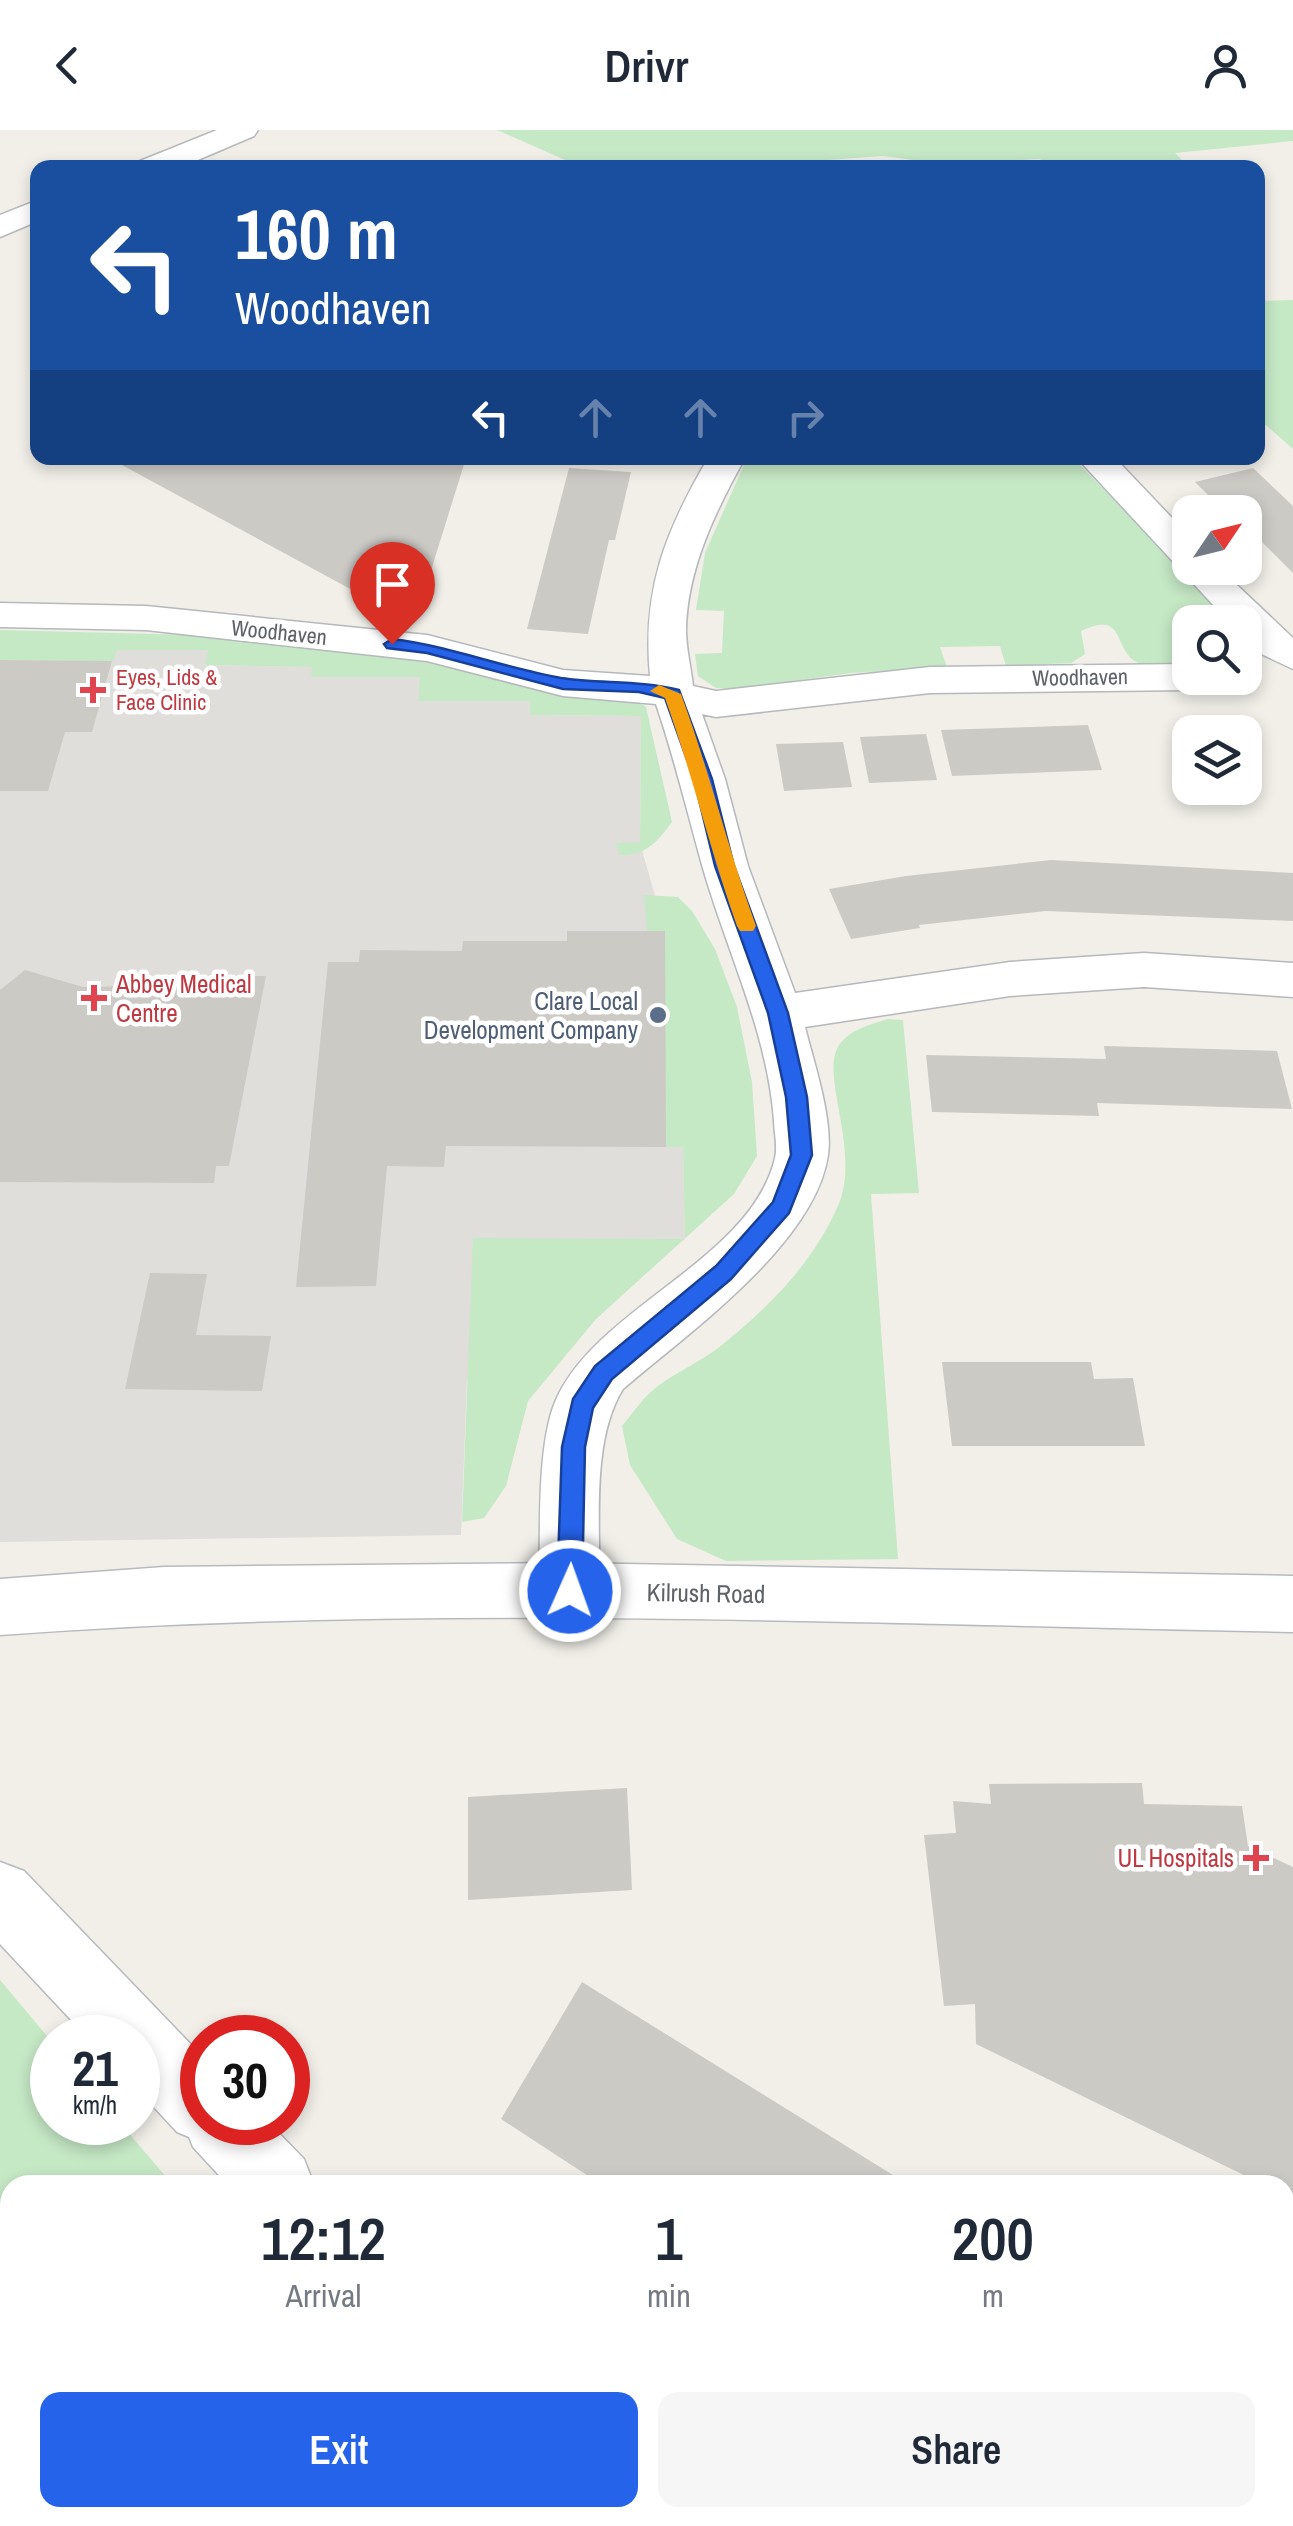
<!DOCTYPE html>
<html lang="en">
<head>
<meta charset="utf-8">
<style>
	:root { --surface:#fff; --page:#f6f6f7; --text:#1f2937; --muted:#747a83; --accent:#2563eb }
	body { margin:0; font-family:"Archivo Narrow",sans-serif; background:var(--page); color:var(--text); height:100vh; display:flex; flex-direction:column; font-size:38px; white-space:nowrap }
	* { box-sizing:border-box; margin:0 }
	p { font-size:32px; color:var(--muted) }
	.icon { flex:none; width:55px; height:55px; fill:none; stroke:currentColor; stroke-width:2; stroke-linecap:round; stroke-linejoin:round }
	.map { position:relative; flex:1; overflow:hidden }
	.side { position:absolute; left:0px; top:2045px; width:1295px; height:352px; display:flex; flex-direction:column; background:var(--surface); border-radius:30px 30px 0 0; box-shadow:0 5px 15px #0003 }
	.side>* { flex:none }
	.banner { position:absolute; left:30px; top:30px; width:1235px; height:305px; border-radius:20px; box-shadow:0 5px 15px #0003; background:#1a4fa0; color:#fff; overflow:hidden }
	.needle { width:65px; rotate:55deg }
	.tools { position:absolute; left:1172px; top:365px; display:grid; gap:20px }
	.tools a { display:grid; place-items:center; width:90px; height:90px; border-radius:20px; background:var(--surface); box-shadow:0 5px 15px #0003; font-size:50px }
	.speed { position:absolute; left:30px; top:1885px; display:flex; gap:20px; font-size:50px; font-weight:700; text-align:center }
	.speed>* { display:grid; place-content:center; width:130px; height:130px; border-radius:50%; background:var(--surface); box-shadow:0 5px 15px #0003; line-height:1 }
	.speed small { font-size:25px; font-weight:400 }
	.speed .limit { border:15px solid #d22; background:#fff; color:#111 }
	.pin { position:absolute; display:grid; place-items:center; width:85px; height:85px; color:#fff; margin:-102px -42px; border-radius:50% 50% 50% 0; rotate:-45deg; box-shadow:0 0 10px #0007 }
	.pin .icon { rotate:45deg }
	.me { position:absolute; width:110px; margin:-55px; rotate:2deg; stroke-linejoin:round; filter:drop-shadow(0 0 8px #0008) }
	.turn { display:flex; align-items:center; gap:35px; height:210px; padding:0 40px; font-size:45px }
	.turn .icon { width:130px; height:130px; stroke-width:2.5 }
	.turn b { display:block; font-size:70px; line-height:85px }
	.lanes { display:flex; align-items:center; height:95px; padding:0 40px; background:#0003; justify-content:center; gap:50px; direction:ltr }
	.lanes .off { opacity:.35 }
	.eta { display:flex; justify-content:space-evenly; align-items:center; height:170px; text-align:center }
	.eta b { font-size:60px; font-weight:600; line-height:70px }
	.primary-button { display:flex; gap:20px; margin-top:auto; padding:20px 40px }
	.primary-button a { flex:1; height:115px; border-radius:20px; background:var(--accent); color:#fff; font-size:40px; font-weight:600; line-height:115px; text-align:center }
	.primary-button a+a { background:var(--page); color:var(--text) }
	header { display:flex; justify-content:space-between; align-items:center; height:130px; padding:0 40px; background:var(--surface); font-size:45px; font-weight:600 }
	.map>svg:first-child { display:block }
</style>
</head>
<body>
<header><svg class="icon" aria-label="back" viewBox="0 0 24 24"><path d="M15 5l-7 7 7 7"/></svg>Drivr<svg class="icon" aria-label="person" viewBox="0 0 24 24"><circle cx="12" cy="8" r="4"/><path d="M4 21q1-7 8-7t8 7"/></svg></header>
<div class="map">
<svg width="1293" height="2396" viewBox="0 0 1293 2396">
	<rect width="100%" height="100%" fill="#f1efe8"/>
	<path fill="#e0deda" d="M0 507 117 520H209L206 535 313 537 312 547H421L418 571H531V585L641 586 640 713 665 801 667 1017 683 1016 685 1109 467 1251 461 1405 0 1412Z"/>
	<path fill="#c5e8c5" d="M497 0H1293V11L1175 23 1190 38 1049 37 1040 29 943 34 883 26 731 37H581Z
		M1293 170V319L1258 288V171Z
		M747 328H1073L1234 492H1190V536C1176 535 1154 539 1141 534 1111 524 1129 478 1081 501L1085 524 1071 533 1006 536 1000 516 940 517 947 537 851 543 734 559 716 558 698 546 695 524 722 523 724 481 696 480 705 423Z
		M0 500 193 505 416 530 571 567 637 572 646 577 672 692C657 712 646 726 619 725L616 713 640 712 641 586 530 585V571H418L420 547H311L312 537 205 535 208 520H117L113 531 0 530Z
		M644 765 678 767 692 781 715 819 737 877 752 952 757 1026 734 1064 596 1189 528 1271 506 1356 484 1388 462 1392 473 1108 685 1109 683 1017H666Z
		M888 889 903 890 919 1063 871 1064 898 1429 726 1431 677 1409 630 1335 622 1296C633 1283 644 1266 658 1256 678 1241 702 1231 722 1215 771 1175 812 1134 838 1076 861 1024 822 949 837 919 846 900 870 895 888 889Z
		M0 1850 52 1912V1992L120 1993 173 2055H10V2388H276L270 2396H0Z"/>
	<path fill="#cccac5" d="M109 328H466L423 466 354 461Z
		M569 338 631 342 615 410H609L588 504 527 499Z
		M1253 338 1293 376V443L1257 407 1251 408 1245 402V382H1225L1195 352Z
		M0 530 112 531 92 602H65L48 661H0Z
		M1088 595 1102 640 952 646 941 600Z
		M926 604 937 650 869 653 860 607Z
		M843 612 852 657 784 661 776 614Z
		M1051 730 1293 743V791L1046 781 919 795 920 798 851 809 829 759 906 746Z
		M567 801H665L666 1017 446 1016 444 1037 387 1036 376 1156 296 1157 328 832H359L360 820 462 821 463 811H567Z
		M25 840 83 857 145 856 147 846H266L229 1036H216L214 1053 0 1052V860Z
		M1104 916 1277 921 1292 979 1097 973 1099 986 932 982 926 925 1106 929Z
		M150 1143 207 1144 196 1205 271 1206 262 1261 125 1259Z
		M942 1232H1091L1094 1249 1133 1248 1145 1316H952Z
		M1142 1653 1144 1674 1242 1676 1248 1716 1293 1737V2069L1285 2065V2055H1264L976 1914 975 1874 944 1876 924 1705 956 1703 953 1671 991 1674 989 1654Z
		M627 1658 632 1760 468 1770V1667Z
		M582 1852 909 2055H602L501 1989Z"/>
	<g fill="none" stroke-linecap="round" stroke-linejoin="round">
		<g stroke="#b5b8bc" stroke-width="3">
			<path id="street" d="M217 0H258L254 6 179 38H136L140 31Z
				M38 70V91L0 107V85Z
				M708 328H745C716 380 687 439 686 500 686 518 691 538 693 556L716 561 930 537 1190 534V548H1210L1205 556 1190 560 930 563 716 587 702 584 725 649 748 736 795 863 1010 832 1144 823 1293 833V867L1144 857 1010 866 805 897C814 933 833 989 828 1025 815 1114 688 1203 623 1259 590 1312 601 1399 599 1461L590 1480 569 1489 548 1480 539 1461C541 1408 536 1319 555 1272 595 1177 751 1131 775 1028 778 1016 774 1002 774 990 767 900 726 820 702 735 687 681 674 627 656 574L563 566 427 531 146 500 0 497V473L146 476 427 505 563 540 650 546C642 460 665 402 708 328Z
				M1077 328H1115L1190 407V438H1219L1293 508V539L1259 523 1245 509V492H1229Z"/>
		</g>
		<g stroke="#b6babf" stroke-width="3">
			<path id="secondary" d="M569 1433 1293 1446V1502C863 1494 430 1473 0 1505V1449L164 1437Z
				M0 1732 24 1741 202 1926V1992H268L304 2029 314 2055H228L193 2017 189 2007 177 2002 138 1960V1908H88L0 1814Z
				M569 2388H659L663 2396H573Z"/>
		</g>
		<use href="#street" fill="#fff" fill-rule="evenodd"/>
		<use href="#secondary" fill="#fff" fill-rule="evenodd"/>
	</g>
	<path fill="#2563eb" stroke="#184099" stroke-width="2.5" d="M392 509C450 516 504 538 561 548 601 554 640 550 679 560L712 649 734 736 788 883 807 967 812 1025 789 1083 731 1149 612 1249 593 1278 585 1317 582 1461 578 1469 570 1472 561 1469 557 1461 562 1317 573 1269 595 1236 716 1136 773 1072 791 1025 786 967 768 883 715 736 694 649 665 568 639 562 563 559 427 523 387 518 384 514Z"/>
	<path fill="#f59e0b" d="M659 555 681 564C709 640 728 719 756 796L753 801H740L737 796C710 720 692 643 665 568L650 561Z"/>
	<g fill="#e0444e" stroke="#fff" stroke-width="4">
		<path d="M88 545h10v10h10v10h-10v10h-10v-10h-10v-10h10z"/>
		<path d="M89 853h10v10h10v10h-10v10h-10v-10h-10v-10h10z"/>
		<path d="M1251 1713h10v10h10v10h-10v10h-10v-10h-10v-10h10z"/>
	</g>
	<circle fill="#5c6f8a" stroke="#fff" stroke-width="4" cx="658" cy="885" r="10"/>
	<g text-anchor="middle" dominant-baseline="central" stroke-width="9" stroke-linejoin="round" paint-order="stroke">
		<g font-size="22" fill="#5f6368" stroke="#fff">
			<text transform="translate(279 502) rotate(6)">Woodhaven</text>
			<text transform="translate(1080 547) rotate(-1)">Woodhaven</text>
		</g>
		<g font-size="22" fill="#be3a42" stroke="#fff" text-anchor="start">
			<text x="116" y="547">Eyes, Lids &amp;<tspan x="116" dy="25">Face Clinic</tspan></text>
		</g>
		<g font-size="25" fill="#be3a42" stroke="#fff" text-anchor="start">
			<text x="116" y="854">Abbey Medical<tspan x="116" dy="29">Centre</tspan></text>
			<text x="1234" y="1728" text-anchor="end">UL Hospitals</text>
		</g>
		<g font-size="25" fill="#4e5e75" stroke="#fff" text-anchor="end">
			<text x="638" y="871">Clare Local<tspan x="638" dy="29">Development Company</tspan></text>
		</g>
		<g font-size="25" fill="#5f6368" stroke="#fff">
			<text transform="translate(706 1463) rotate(1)">Kilrush Road</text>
		</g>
	</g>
</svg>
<div class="tools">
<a><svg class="needle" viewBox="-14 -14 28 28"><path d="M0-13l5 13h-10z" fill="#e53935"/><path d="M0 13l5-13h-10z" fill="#747a83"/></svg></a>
<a><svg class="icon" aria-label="search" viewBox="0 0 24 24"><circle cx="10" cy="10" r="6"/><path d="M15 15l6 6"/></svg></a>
<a><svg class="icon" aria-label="layers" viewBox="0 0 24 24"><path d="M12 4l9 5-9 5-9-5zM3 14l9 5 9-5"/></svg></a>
</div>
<div class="speed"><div>21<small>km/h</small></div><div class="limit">30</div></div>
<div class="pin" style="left:392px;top:514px;background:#d93025"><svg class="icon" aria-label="arrive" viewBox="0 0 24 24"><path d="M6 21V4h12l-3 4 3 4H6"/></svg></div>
<svg class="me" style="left:570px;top:1461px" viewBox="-20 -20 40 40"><circle r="17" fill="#2563eb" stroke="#fff" stroke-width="3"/><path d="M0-11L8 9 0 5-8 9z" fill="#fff"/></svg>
<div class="banner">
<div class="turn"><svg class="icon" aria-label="left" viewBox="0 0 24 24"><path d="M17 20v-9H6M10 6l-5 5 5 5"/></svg><div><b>160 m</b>Woodhaven</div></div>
<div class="lanes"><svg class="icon" aria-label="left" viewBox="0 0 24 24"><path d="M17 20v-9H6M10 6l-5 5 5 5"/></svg><svg class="icon off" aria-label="ahead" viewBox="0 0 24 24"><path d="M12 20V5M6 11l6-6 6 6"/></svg><svg class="icon off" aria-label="ahead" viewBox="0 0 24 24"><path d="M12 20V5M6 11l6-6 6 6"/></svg><svg class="icon off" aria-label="right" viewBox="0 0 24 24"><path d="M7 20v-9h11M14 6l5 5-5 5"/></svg></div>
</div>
<section class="side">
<div class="eta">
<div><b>12:12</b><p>Arrival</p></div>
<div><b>1</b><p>min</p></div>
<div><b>200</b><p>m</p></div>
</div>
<div class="primary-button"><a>Exit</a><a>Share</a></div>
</section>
</div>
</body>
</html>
